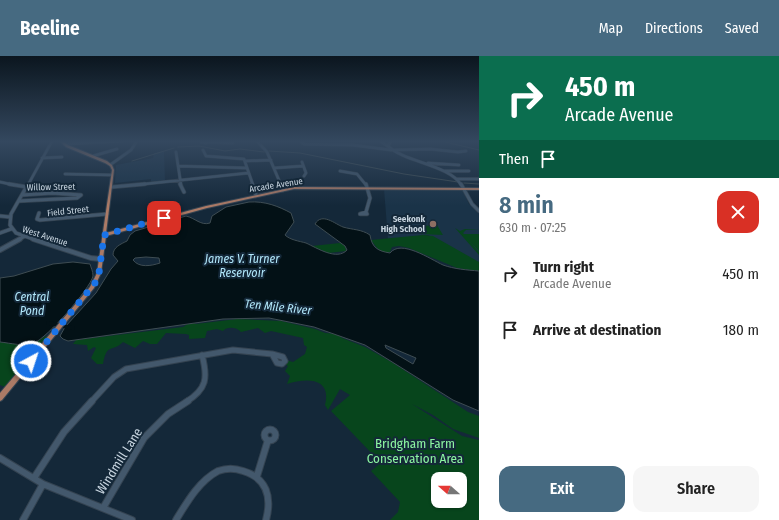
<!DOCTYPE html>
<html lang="en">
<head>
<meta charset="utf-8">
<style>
	:root { --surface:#fff; --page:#f6f6f6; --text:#222; --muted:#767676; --accent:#466a81 }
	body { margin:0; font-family:"Fira Sans Condensed",sans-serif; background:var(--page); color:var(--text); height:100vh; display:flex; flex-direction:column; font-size:15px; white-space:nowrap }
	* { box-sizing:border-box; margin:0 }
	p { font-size:13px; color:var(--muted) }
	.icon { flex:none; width:22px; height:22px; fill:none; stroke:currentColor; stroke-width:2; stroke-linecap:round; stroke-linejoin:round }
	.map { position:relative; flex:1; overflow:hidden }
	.details { display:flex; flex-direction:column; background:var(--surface); width:300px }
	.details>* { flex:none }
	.guide { background:#0b6e4f; color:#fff; overflow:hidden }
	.needle { width:26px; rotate:291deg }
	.buttons { position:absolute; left:431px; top:416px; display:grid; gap:8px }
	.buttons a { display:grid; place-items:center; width:36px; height:36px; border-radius:8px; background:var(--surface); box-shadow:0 1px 3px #0004; font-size:20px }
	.pin { position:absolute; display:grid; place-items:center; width:34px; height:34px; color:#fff; margin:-17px; border-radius:8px; box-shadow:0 2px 6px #0006 }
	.me { position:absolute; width:44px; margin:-22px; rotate:40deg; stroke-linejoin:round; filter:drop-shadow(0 0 3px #0008) }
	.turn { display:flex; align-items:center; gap:14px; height:84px; padding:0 20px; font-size:18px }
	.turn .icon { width:52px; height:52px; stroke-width:2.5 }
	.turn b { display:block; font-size:28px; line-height:34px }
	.then { display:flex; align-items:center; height:38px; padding:0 20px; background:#0003; gap:8px; font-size:15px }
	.round { display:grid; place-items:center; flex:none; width:42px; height:42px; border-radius:12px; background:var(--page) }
	.headline { display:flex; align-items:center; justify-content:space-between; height:68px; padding:0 20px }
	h1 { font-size:24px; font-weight:600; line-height:30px; color:var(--accent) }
	.cta { display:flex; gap:8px; margin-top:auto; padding:8px 20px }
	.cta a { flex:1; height:46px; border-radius:12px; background:var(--accent); color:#fff; font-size:16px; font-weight:600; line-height:46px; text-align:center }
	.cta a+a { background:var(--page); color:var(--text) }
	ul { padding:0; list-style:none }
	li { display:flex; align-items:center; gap:12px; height:56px; padding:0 20px }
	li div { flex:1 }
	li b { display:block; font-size:15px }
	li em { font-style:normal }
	header { display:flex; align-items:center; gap:24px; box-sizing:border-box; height:56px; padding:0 20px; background:var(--accent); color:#fff }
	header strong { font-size:19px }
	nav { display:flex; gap:22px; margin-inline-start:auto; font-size:14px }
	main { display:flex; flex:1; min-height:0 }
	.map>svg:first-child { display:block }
</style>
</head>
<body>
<header>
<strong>Beeline</strong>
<nav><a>Map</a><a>Directions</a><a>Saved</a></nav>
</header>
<main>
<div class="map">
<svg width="479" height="464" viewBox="0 0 479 464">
	<rect width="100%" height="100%" fill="#142839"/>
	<path fill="#1a3348" d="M164 95 165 125 151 127V123L115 127 116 109 153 102 154 97Z
		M384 133 463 134 469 148 479 156V208L428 179 388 183Z"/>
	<path fill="#07451c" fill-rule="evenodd" d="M437 169 443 179 420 178 418 174 421 170Z
		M455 172 460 175 465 173 479 174H466L463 177 464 178H479V195L469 185 479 196V199Z
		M423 179 433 180 479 206V215L457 212 409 192 399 190 392 191 390 196C379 199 377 191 371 184Z
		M340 187 345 190 346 195 328 197 312 190Z
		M237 263 281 265 315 273 325 277 337 278 342 282 365 291 393 307 468 356 479 360V382L453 373 433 359 412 348 462 380 479 384V464H390L398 456 400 446 371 415 381 407 331 355 350 339 340 333 328 354 325 349C332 321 306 322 287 328L290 320 285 315 288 310 283 307 286 304 293 306 305 298 307 291 304 289 303 282 271 275 265 277 258 272 241 276C237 271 227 270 223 275L217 273 207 275 205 282 189 283V279L186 278 166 277 157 288H150L143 285 135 292 123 286C112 297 107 286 103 308H97L91 302 96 292 94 291 88 295 87 289 73 288 76 284 183 271 191 266 196 268ZM438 423H460V445H438Z
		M46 280H51L9 327 5 331 0 329V286L33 288Z"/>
	<path fill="#031116" stroke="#3e4c52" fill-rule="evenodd" d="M249 146C265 145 278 150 291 157L294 166 285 179C290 184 299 185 306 187 317 192 337 205 347 194L345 190 315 168C322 156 335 168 343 171 353 174 361 173 370 179 372 192 378 195 390 197 401 183 430 203 443 209 454 213 467 214 479 215V355L453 344 365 289 314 271 269 262 223 263 68 285 63 283 60 280 65 271 96 237 111 213 118 205 113 199C113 191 121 188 127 185L130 179 135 175 186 160C195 162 201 170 210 167L212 160 226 151ZM146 201 159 202 160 207C151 210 139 212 133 204L135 202ZM385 289 416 302 413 308 386 292Z
		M73 206 90 208C91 212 93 215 93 220 90 233 47 282 34 287 25 291 10 287 0 286V222L14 220 53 208Z"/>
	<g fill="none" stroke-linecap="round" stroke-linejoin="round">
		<path stroke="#3e4c52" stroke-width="1" d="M441 85 479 94
			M178 91 199 90 225 95 240 93 264 96
			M269 95 300 97 404 118 458 126
			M132 105 174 92
			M464 127 479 128"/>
		<path fill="#031116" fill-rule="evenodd" d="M47 265H49L72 270H74L75 272 74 274H72L49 269H47L46 267Z"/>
		<g stroke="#344351" stroke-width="3.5">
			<path id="minor-far4" d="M257 85 267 96 281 129
				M300 85 304 88 353 89 391 94
				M380 85 389 91
				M391 85 388 90C404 106 450 109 461 129
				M206 87 201 86 233 87H228
				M64 88 124 85
				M203 94 206 100 244 103 253 129
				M393 94 430 93 458 96 466 95
				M176 96 181 129
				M93 100 117 93
				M42 102 62 101
				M245 105 271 104
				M302 106 306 117 304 120
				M428 107 459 109
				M110 109 131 94 137 85
				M178 110 247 112
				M274 112 303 110
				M340 115 357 118 366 129
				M444 115H469
				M65 118 112 119
				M457 123H479
				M0 126 14 129
				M28 129 52 85
				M135 129 248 117"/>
		</g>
		<g stroke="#344351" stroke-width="4.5">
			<path id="minor-far3" d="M9 128 27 131
				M28 128 11 158 10 169 16 177 36 184
				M180 128 184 136
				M252 128 256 139
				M280 128 283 134
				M366 128 370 142 366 156
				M461 128 472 148 479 155
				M112 131 145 128
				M19 145 77 142 81 139 52 137 22 139
				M366 156 367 158H360Z
				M39 157 37 163 40 164 107 158
				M0 160 10 161
				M0 177 11 173
				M18 184 25 180"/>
		</g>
		<g stroke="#344351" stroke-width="6">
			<path id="minor-far2" d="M33 183 91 202 101 203
				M0 194 20 183"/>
		</g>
		<g stroke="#344351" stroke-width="7">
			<path id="minor-far1" d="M272 298 283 301 285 305 282 308 277 307Z
				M91 346 114 321 126 313 233 294 272 298
				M186 346C207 333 208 322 202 299"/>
		</g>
		<g stroke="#344351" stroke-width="8">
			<path id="minor" d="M264.5 379a5.5 5.5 0 1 1 11 0a5.5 5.5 0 1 1-11 0Z
				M0 402 43 428 132 464
				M257 420 268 384
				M34 422 64 376 92 345
				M103 452 144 382 168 358 188 345
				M23 464 43 428
				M176 464C187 446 199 425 218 415 226 412 235 412 243 415 267 422 272 441 266 464"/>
		</g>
		<g stroke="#344351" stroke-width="2">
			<path id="major" d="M60 85H63L68 89 107 105 112 109 114 114 106 177 206 150 294 131 479 132V134L294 133 207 152 106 180 101 217 94 232 2 344 0 345V337L90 231 97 217 112 114 110 110 105 107 66 91Z"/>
		</g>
		<use href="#minor-far4" stroke="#43586c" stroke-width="2.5"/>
		<use href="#minor-far3" stroke="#43586c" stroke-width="3"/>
		<use href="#minor-far2" stroke="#43586c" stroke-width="4"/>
		<use href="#minor-far1" stroke="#43586c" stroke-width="5"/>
		<use href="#minor" stroke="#43586c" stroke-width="6"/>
		<use href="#major" fill="#ab7a66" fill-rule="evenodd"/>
	</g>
	<linearGradient id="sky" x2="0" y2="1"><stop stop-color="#0b161f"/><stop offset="0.57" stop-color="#34485f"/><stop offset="1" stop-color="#34485f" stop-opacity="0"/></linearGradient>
	<rect width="479" height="150" fill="url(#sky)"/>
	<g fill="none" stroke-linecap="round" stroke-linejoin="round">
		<path stroke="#1a73e8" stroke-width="7" stroke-dasharray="0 12.6" d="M31 305 95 227 99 217 104 179 164 162"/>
	</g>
	<circle fill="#8d6e63" stroke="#142839" stroke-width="1.5" cx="433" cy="168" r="4"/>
	<g text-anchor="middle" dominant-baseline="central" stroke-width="4" stroke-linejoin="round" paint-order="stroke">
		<g font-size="9" fill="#c7d4df" stroke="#142839">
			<text transform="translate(276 129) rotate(-9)">Arcade Avenue</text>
			<text transform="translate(51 131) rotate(-1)">Willow Street</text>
			<text transform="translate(68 155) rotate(-6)">Field Street</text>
			<text transform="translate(45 180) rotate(18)">West Avenue</text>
		</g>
		<g font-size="9" font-weight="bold" fill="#c7d4df" stroke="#142839" text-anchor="end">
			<text x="425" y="163">Seekonk<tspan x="425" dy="10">High School</tspan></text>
		</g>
		<g font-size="12" font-style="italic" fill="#b2e8fb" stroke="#142839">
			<text x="242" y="203">James V. Turner<tspan x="242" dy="14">Reservoir</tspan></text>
			<text x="32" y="241">Central<tspan x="32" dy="14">Pond</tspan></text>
			<text transform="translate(278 251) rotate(6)">Ten Mile River</text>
		</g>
		<g font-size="13" fill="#8cf5a1" stroke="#142839">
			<text x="415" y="387">Bridgham Farm<tspan x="415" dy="15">Conservation Area</tspan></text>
		</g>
		<g font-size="13" fill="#c7d4df" stroke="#142839">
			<text transform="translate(119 405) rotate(-58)">Windmill Lane</text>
		</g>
	</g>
</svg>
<div class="buttons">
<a><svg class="needle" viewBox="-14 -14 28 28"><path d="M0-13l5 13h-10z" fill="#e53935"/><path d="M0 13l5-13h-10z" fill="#767676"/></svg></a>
</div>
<div class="pin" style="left:164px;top:162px;background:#d93025"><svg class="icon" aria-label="arrive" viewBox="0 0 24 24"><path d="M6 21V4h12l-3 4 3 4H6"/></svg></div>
<svg class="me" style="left:31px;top:305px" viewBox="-20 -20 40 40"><circle r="17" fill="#1a73e8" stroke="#fff" stroke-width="3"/><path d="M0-11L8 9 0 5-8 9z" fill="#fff"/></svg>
</div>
<section class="details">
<div class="guide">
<div class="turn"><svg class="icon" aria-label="right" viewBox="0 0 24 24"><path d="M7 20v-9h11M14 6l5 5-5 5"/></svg><div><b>450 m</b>Arcade Avenue</div></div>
<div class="then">Then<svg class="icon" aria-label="arrive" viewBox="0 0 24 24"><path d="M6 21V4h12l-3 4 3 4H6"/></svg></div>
</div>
<div class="headline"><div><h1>8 min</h1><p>630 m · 07:25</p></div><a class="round" style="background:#d93025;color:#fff"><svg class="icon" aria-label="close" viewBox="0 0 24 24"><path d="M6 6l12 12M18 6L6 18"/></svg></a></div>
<ul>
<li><svg class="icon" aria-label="right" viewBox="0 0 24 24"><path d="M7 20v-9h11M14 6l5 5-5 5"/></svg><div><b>Turn right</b><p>Arcade Avenue</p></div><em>450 m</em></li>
<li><svg class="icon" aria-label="arrive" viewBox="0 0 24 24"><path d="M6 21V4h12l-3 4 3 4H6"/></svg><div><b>Arrive at destination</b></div><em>180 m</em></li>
</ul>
<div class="cta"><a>Exit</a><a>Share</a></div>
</section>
</main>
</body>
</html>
